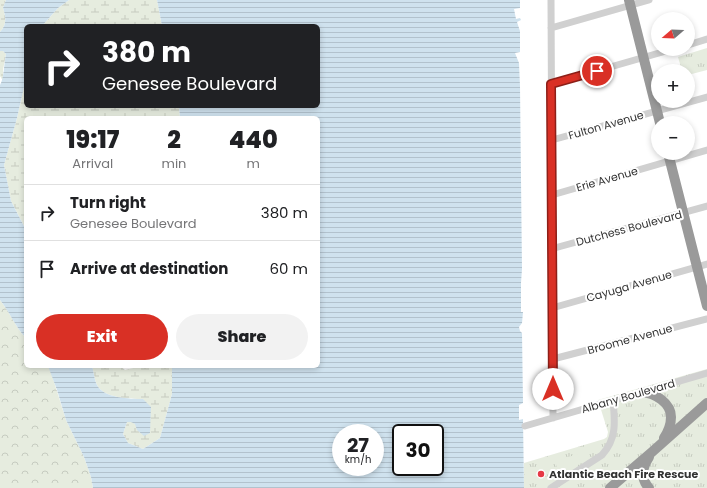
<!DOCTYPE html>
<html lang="en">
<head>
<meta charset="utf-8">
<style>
	:root { --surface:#fff; --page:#f2f2f2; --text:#202124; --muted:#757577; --line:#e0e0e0; --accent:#d93025 }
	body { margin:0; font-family:Poppins,sans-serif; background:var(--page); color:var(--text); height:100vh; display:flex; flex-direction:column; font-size:15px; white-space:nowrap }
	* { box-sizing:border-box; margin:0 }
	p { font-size:13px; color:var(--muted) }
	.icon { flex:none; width:22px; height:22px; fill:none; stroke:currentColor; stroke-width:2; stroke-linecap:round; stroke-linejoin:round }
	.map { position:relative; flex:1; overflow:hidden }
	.sheet { position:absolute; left:24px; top:116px; width:296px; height:252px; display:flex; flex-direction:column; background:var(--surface); border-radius:6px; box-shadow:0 2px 6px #0003 }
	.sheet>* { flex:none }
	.top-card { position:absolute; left:24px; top:24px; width:296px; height:84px; border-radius:6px; box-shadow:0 2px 6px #0003; background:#202124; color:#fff; overflow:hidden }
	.needle { width:26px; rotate:251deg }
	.controls { position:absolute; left:651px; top:12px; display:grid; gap:8px }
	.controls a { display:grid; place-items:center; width:44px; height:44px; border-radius:50%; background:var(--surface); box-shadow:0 2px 6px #0003; font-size:20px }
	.speed { position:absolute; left:332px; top:424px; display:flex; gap:8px; font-size:20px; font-weight:700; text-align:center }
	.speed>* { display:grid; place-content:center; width:52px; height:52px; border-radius:50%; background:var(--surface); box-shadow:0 2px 6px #0003; line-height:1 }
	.speed small { font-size:10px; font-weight:400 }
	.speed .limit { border:2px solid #111; border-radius:6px; background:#fff; color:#111 }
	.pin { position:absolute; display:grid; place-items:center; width:34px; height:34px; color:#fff; margin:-17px; border:2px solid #fff; border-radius:50%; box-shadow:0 1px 4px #0007 }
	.me { position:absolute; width:44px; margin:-22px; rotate:0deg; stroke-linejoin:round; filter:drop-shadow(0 0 3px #0008) }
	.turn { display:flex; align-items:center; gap:14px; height:84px; padding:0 12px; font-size:18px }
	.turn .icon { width:52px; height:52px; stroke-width:2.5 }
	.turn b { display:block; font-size:28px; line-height:34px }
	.eta { display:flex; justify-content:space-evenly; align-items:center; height:68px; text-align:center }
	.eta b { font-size:24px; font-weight:800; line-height:28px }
	.action { display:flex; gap:8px; margin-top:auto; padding:8px 12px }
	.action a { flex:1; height:46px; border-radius:24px; background:var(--accent); color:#fff; font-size:16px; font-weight:800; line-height:46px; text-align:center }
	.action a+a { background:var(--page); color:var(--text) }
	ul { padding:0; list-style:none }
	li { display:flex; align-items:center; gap:12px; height:56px; padding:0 12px; border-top:1px solid var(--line) }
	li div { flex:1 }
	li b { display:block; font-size:15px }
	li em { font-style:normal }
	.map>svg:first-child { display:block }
</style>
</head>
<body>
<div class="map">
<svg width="707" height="488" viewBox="0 0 707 488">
	<defs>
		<pattern id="grass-tufts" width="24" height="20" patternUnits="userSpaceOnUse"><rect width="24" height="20" fill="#e6ecdf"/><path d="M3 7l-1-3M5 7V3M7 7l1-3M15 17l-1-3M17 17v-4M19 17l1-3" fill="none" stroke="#c6cbc0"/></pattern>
		<pattern id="wetland-marsh" width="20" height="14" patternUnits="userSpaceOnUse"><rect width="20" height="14" fill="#e6ecdf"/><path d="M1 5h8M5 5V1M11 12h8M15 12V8" fill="none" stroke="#c6cbc0"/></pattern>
		<pattern id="park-crowns" width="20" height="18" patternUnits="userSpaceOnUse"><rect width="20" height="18" fill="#e6ecdf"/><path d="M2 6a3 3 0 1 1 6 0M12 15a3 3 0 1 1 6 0" fill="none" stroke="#c6cbc0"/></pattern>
		<pattern id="water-rules" width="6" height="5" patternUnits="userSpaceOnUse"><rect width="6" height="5" fill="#cfe2ee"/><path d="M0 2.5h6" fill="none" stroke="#b2c2cd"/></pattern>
	</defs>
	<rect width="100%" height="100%" fill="#fff"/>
	<path fill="url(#grass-tufts)" d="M707 48V70L688 75V71H682L678 57Z
		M707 369V488H524V463L604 439 607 437 608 432 598 400Z"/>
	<path fill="url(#wetland-marsh)" d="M0 0H6L3 8C6 17 7 25 0 32Z
		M69 0H157L162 26H42L58 8Z
		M2 50 6 54 3 70V81L0 76V51Z
		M26 78V106H179L180 118H26V230L11 201 4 165 17 118Z
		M92 366H120L125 370 142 366H172V394L160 438 143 449 128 443 123 434 127 422H132L150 433V423L143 399C130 399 103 398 97 385 94 379 94 372 92 366Z"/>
	<path fill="url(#park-crowns)" d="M0 300C10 312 15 327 26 338V366H48L50 369 66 420 84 457 91 477 93 488H0Z"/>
	<path fill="#e6ecdf" d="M578 454 581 463 560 477 555 461Z"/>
	<path fill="url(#water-rules)" fill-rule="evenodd" d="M6 0H69L58 8 42 26H26V78L17 118 4 165 11 201 26 230V338C15 327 10 312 0 300V85C4 79 4 63 6 54L3 51H0V32C7 25 6 17 3 8Z
		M157 0H520V8L514 9 516 19 520 18 521 20 517 22 520 31V52L515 53 519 63 520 86 522 269 521 283V312H523L522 323 519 327 520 331 522 333 523 403 519 405V420L523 419 524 488H93L91 477 84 457 66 420 57 390 48 366H92C94 372 94 379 97 385 103 398 130 399 143 399L151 407 150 433 144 436 137 430 135 424 131 422H127L123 434 128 443 143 449 160 438 172 394V366H318V118H180L179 106H318V26H162ZM341 433H375V467H341ZM401 433H435V467H401Z"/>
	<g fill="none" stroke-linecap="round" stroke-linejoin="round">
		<path stroke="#d0d0d0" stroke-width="7" d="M551 0 553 418
			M551 28 649 0
			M688 45 707 39
			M551 84 673 49
			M552 140 707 97
			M552 195 707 150
			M551 249 707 206
			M552 308 707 264
			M553 359 707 319
			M525 426 707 373
			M551 488 602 455C617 439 615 421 613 401"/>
		<path stroke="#9a9a9a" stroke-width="10" d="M629 0 660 123
			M668 153 707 306
			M642 392C655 393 671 403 671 417 671 425 668 432 664 438
			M610 488 652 452 707 403
			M649 488C640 478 642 468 649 457"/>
	</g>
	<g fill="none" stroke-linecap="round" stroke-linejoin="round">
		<g stroke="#8d1f18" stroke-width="10">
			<path id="route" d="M553 389 551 84 597 71"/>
		</g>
		<use href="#route" stroke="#d93025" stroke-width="7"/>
	</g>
	<circle fill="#e63946" stroke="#fff" stroke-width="1.5" cx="541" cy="474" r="4"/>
	<g text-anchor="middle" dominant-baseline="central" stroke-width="4" stroke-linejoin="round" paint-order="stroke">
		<g font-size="11" fill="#333" stroke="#fff">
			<text transform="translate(606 125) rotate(-16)">Fulton Avenue</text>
			<text transform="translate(607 179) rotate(-16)">Erie Avenue</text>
			<text transform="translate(629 228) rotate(-15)">Dutchess Boulevard</text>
			<text transform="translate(629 286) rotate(-16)">Cayuga Avenue</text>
			<text transform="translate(630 339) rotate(-15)">Broome Avenue</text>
			<text transform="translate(628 396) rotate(-16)">Albany Boulevard</text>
		</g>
		<g font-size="11" font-weight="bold" fill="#333" stroke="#fff" text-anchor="start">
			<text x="549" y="474">Atlantic Beach Fire Rescue</text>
		</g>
	</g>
</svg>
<div class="controls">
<a><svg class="needle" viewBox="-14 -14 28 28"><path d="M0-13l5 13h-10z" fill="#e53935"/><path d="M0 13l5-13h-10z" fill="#757577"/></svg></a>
<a>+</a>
<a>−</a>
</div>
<div class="speed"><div>27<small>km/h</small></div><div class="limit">30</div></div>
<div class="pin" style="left:597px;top:71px;background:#d93025"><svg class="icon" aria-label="arrive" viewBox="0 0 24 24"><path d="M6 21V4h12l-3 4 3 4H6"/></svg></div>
<svg class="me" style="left:553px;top:389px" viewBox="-20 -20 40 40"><circle r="19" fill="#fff"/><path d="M0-13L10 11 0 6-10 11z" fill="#d93025"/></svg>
<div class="top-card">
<div class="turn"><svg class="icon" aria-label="right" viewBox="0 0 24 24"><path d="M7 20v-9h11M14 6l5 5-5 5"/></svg><div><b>380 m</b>Genesee Boulevard</div></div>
</div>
<section class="sheet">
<div class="eta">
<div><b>19:17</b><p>Arrival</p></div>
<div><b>2</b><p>min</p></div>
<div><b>440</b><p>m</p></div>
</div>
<ul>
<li><svg class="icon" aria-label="right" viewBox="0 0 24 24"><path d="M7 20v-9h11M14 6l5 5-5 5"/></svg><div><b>Turn right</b><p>Genesee Boulevard</p></div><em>380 m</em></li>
<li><svg class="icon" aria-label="arrive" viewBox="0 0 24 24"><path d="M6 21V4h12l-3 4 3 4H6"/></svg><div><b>Arrive at destination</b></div><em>60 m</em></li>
</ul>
<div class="action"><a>Exit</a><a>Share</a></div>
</section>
</div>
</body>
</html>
